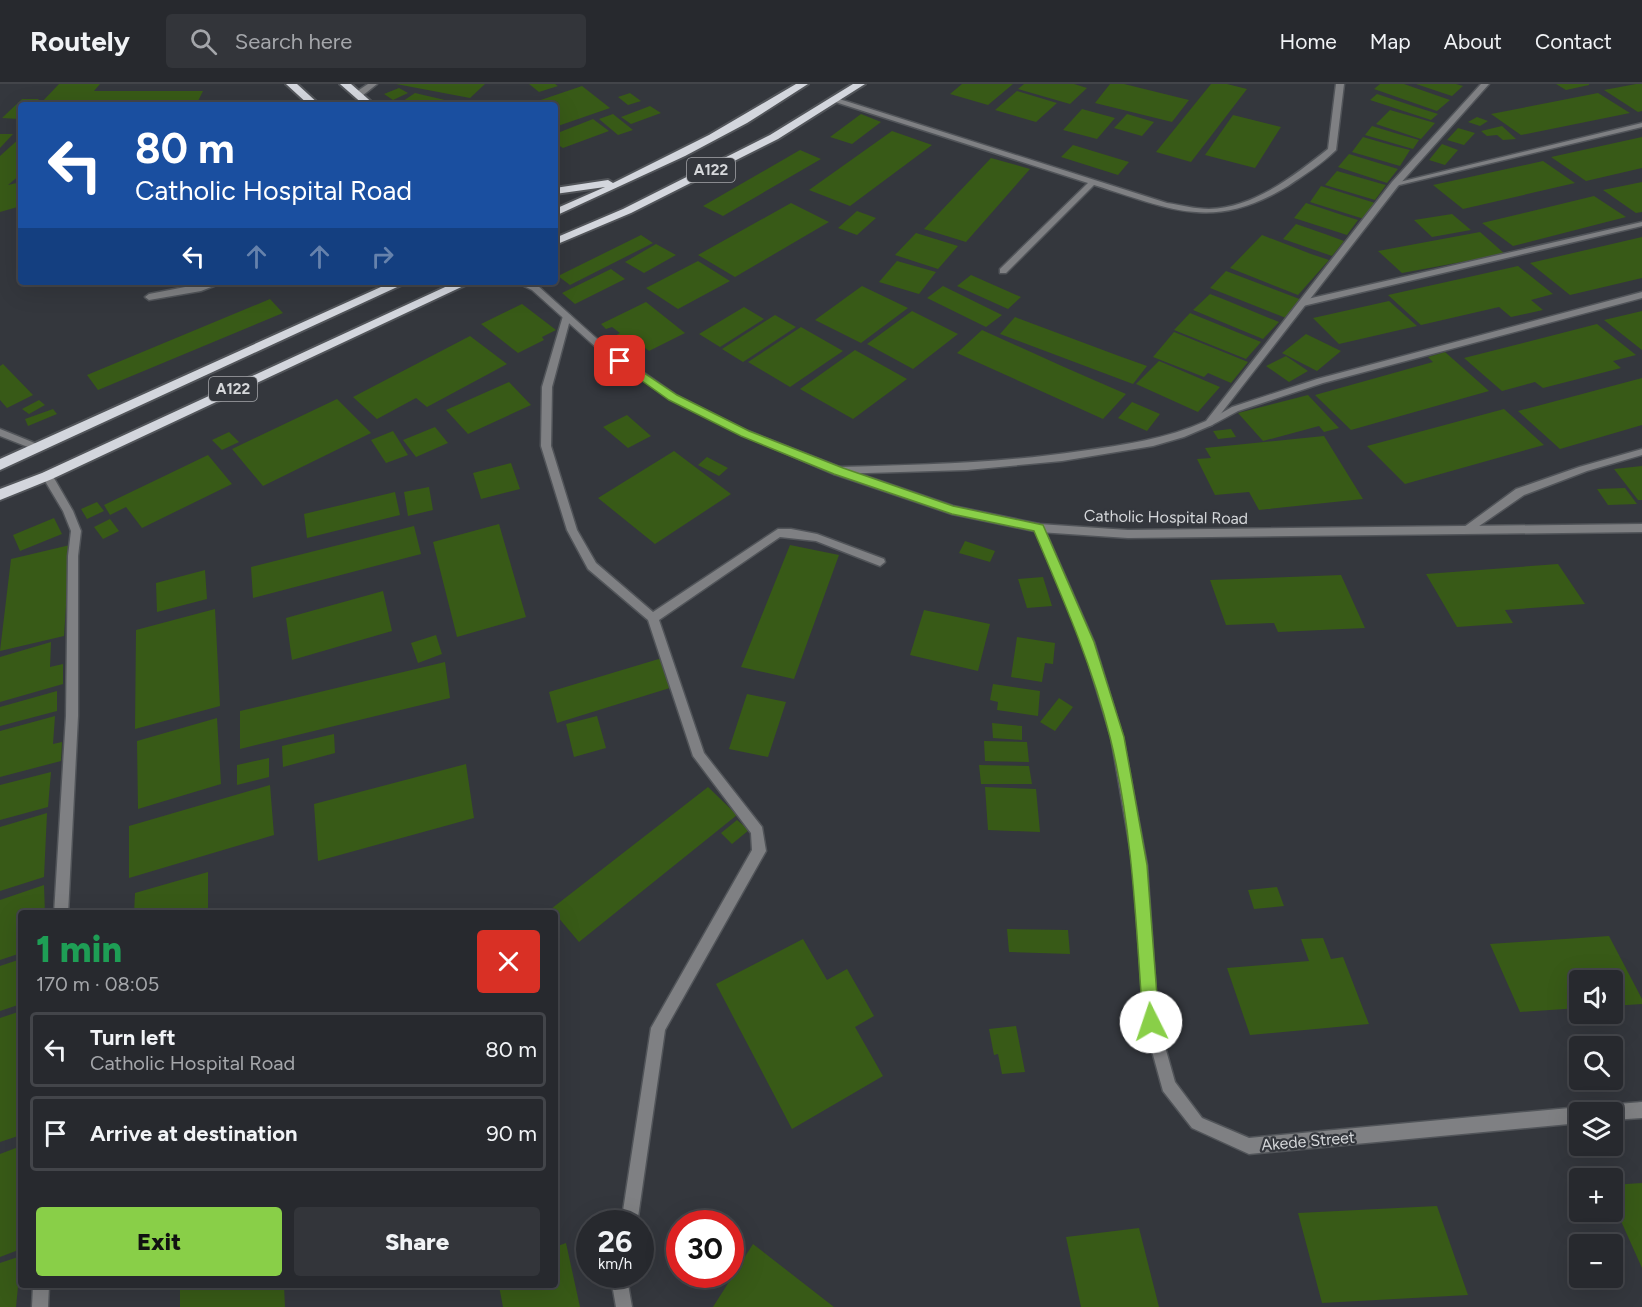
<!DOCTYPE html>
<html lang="en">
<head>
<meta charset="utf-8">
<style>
	:root { --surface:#27292e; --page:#33353a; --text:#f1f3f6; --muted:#a4a6aa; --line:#43454a; --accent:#89cf48 }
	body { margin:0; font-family:Figtree,sans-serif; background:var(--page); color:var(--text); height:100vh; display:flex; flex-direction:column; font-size:22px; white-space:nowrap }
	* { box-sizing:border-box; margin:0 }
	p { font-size:20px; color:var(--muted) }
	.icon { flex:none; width:33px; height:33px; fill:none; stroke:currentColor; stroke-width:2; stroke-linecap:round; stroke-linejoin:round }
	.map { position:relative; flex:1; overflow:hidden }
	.drawer { position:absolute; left:18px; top:826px; width:540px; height:378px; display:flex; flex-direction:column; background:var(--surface); border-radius:6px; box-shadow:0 6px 24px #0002,0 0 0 2px var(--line) }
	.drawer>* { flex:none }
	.hud { position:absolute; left:18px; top:18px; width:540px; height:183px; border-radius:6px; box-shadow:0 6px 24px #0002,0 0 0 2px var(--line); background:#1a4fa0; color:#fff; overflow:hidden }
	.controls { position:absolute; left:1569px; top:886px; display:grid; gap:12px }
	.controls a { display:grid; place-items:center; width:54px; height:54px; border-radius:6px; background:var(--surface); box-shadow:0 6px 24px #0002,0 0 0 2px var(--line); font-size:30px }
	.speed { position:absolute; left:576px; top:1126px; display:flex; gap:12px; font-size:30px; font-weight:700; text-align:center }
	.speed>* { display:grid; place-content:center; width:78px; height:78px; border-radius:50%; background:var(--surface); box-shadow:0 6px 24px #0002,0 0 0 2px var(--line); line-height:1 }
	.speed small { font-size:15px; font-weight:400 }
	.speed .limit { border:9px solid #d22; background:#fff; color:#111 }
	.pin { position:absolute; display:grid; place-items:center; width:51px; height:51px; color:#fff; margin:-26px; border-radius:12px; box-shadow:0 3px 9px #0006 }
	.me { position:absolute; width:66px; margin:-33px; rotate:356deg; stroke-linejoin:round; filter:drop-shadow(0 0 4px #0008) }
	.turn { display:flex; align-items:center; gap:21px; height:126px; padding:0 18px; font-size:27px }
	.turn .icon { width:78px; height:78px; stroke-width:2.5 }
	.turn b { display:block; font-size:42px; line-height:51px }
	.lanes { display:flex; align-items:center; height:57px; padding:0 18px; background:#0003; justify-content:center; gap:30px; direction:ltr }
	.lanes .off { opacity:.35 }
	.round { display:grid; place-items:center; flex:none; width:63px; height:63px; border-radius:6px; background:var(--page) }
	.head { display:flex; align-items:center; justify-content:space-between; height:102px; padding:0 18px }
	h1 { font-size:36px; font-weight:800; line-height:45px; color:#1e9e55 }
	.cta { display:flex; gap:12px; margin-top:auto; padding:12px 18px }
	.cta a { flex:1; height:69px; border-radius:6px; background:var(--accent); color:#111; font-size:24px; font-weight:800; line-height:69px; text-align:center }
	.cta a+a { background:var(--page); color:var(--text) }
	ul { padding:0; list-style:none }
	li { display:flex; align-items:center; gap:18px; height:75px; margin:0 12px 9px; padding:0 6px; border:3px solid var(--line); border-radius:6px }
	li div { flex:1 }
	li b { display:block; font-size:22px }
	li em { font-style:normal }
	header { display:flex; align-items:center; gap:36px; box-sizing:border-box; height:84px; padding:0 30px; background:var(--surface); border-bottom:2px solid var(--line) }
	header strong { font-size:28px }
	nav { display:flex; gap:33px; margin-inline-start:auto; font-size:21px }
	.search { width:420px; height:54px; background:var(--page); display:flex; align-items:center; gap:15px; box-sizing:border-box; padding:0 21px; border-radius:6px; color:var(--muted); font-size:22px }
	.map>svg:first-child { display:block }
</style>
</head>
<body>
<header>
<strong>Routely</strong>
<div class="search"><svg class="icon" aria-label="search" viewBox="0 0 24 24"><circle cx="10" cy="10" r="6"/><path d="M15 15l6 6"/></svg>Search here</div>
<nav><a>Home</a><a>Map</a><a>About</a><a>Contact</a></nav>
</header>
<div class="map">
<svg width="1642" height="1223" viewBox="0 0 1642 1223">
	<rect width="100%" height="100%" fill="#34373d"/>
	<path fill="#385a17" d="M59 0H100L94 7H203L196 21H39Z
		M396 0H485L470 14Z
		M529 0H555L558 2 539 8Z
		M962 0H1013L988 21 950 10Z
		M1024 0H1074L1087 4 1070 20 1018 5Z
		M1110 0H1124L1189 16 1172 38 1095 19Z
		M1211 0H1227L1247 5 1191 78 1156 68Z
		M1380 0H1404L1450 16 1437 27 1374 5Z
		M1416 0H1456L1463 2 1452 12Z
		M1556 0H1589V1L1566 6Z
		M1636 0H1642V27L1638 28 1604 6Z
		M582 2 610 24 555 43V21H526Z
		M399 4 408 9 393 16 384 10Z
		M1017 7 1057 19 1036 38 995 26Z
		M415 9 462 20V21L400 19Z
		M630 9 641 17 628 21 618 13Z
		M1598 9 1630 29 1521 51 1491 30Z
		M1377 10 1413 22 1438 30 1431 36 1370 16Z
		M22 15H39L33 21H21L19 35 2 34Z
		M650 22 661 29 631 40 621 33Z
		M1082 25 1115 34 1097 55 1063 46Z
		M1390 26 1421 35 1435 39 1421 55 1376 40Z
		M613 30 633 46 618 51 599 35Z
		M861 30 881 38 852 60 830 53Z
		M1127 30 1154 38 1142 52 1114 44Z
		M1233 31 1281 43 1255 84 1205 71Z
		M1477 33 1488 37 1480 42 1468 38Z
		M593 35 609 47 563 64 555 59V50Z
		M1372 42 1398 50 1419 56 1413 65 1365 51Z
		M1502 42 1516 55 1503 56 1497 51 1487 52 1481 47Z
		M1458 44 1475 49 1464 61 1447 56Z
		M892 47 932 61 850 122 809 106Z
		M0 50H13L0 64Z
		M21 53V90L8 101 21 98V122L0 128V72Z
		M1363 53 1394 62 1410 66 1400 82 1352 68Z
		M1642 53V84L1586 97 1551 73Z
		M1442 60 1458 66 1445 81 1429 76Z
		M1073 61 1129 78 1118 91 1061 73Z
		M800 66 821 75 723 132 703 122Z
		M1349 70 1375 78 1398 85 1387 99 1338 83Z
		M991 74 1030 85 966 158 924 145Z
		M1543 77 1575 99 1463 125 1433 101Z
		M1337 87 1382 100 1386 101 1375 116 1325 101Z
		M1642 98V128L1636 129 1603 106Z
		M1321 102 1375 119 1364 135 1310 118Z
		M1594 112 1626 133 1513 162 1482 139Z
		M791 119 829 138 735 193 698 171Z
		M1306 119 1342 131 1358 136 1347 151 1294 134Z
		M857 127 876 134 857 151 838 144Z
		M1452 130 1471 146 1432 153 1414 136Z
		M1296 140 1325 150 1344 157 1332 172 1283 155Z
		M1480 148 1505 170 1402 189 1378 167Z
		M916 149 958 162 938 185 895 171Z
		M641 151 653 159 570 201 558 192Z
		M1262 151 1311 170 1329 176 1298 211 1230 184Z
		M1642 153V194L1570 211 1530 179Z
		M656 160 676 171 644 189 625 178Z
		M698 177 730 197 678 225 646 204Z
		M897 177 936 188 919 210 879 198Z
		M1518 182 1553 210 1531 216 1543 226 1511 233 1499 223 1421 241 1388 211Z
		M611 185 625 195 575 220 562 209Z
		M1226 187 1302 216 1286 234 1210 204Z
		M971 191 1021 213 1008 225 957 202Z
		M862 202 908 224 861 259 815 236Z
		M943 202 1002 231 986 243 927 214Z
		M1210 210 1223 215 1279 238 1263 255 1193 226Z
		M270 215 283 229 98 306 87 291Z
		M1389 217 1417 242 1339 260 1313 234Z
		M646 218 685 249 649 267 636 257 626 261 615 252 620 249 612 243 606 245 601 240Z
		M522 220 556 246 542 253 544 256 518 269 481 240Z
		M744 223 764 235 720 263 699 250Z
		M912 227 958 250 913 285 867 260Z
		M1642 227V266L1604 236Z
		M1190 229 1261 258 1246 275 1174 246Z
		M775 231 796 243 743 278 722 265Z
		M1015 233 1119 272 1147 282 1133 300 1000 250Z
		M1597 240 1636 271 1613 277 1621 284 1543 304 1535 298 1502 307 1464 274Z
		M801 243 843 267 790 303 748 278Z
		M982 246 1064 283 1126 310 1103 335 957 269Z
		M1174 248 1248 278 1231 299 1208 289 1204 293 1153 273Z
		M1306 250 1341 267 1317 287 1282 269Z
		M470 252 507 280 427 323 416 314 377 335 353 313Z
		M855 266 907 295 853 335 800 305Z
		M1445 268 1489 307 1351 346 1315 311 1433 278 1428 273Z
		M1286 272 1308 287 1289 298 1266 282Z
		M1159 277 1220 303 1198 328 1136 300Z
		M3 280 33 311 7 324 0 316V282Z
		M1642 294V341L1560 365 1518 327Z
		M509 298 531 321 468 350 446 326Z
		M1308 311 1339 344 1324 348 1319 342 1263 357 1238 329Z
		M337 315 371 349 263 402 232 365Z
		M39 316 45 321 29 330 22 325Z
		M1132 318 1160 330 1147 347 1118 334Z
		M53 325 57 330 28 342 25 335Z
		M1504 325 1544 361 1405 400 1367 362Z
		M627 331 651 352 628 364 603 343Z
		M435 343 448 359 416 373 403 356Z
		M1231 345 1236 353 1218 355 1213 347Z
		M393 347 408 371 386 379 371 356Z
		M229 348 239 358 222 366 212 356Z
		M1324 352 1363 415 1259 426 1249 408 1215 411 1197 375 1211 374 1205 364Z
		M674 367 731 410 655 460 598 414Z
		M208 371 232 400 142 444 126 423 110 431 104 421Z
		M707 373 728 384 719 392 698 381Z
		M511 379 520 405 481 415 473 389Z
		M1642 382V416H1638L1614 385Z
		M429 403 433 426 408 432 404 408Z
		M1625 404 1637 420 1608 421 1597 405Z
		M395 408 400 431 307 454 304 430Z
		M97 418 104 427 87 435 81 425Z
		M54 434 62 450 20 467 13 451Z
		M110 435 119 447 103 455 94 443Z
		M499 440 526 533 457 553 433 458Z
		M414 442 421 470 253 514 251 483Z
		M965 457 995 467 990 478 959 469Z
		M70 461 64 552 0 567 11 475Z
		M790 461 839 471 794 595 741 583Z
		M1558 480 1585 520 1505 526 1513 539 1457 543 1426 490Z
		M205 486 207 515 157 528 156 499Z
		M1341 491 1365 544 1278 548 1274 539 1226 541 1210 496Z
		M1043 493 1052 522 1027 524 1018 495Z
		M383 507 392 547 292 576 286 534Z
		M215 525 220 622 135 645 136 546Z
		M924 526 990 540 978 587 910 571Z
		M436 551 442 570 418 579 411 559Z
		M1017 553 1055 559 1053 580 1045 579 1042 598 1011 593Z
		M51 558 50 583 63 580V600L0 618V573Z
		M662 574 673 603 557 639 549 608Z
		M445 578 450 614 240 665V627Z
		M993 600 1040 607 1038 632 997 626 998 618 990 616Z
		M57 607V627L0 642V623Z
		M747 610 786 618 768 673 729 665Z
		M1059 614 1073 623 1055 647 1040 638Z
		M55 632 53 660 62 658 61 677 0 693V647Z
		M597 632 606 664 574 673 566 640Z
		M217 634 221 700 138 725 137 657Z
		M992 639 1022 642V656L993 654Z
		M334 650 335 669 283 683 282 662Z
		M984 657 1027 658 1029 678 985 677Z
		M269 674V693L237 701V681Z
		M466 680 474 734 318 777 314 720Z
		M979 681 1029 682 1032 700H981Z
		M51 688 48 723 0 736V701Z
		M270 701 274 751 129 794V742Z
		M708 703 737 731 579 858 551 825Z
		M985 703 1036 705 1040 748 988 746Z
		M47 729 44 793 0 807V743Z
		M737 736 749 746 732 760 721 749Z
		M208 788V830H134L135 809Z
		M44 801 45 830H21V869L0 876V816Z
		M1277 803 1284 822 1254 825 1248 806Z
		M1007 845 1068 846 1070 870 1009 868Z
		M1609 852 1642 915V920L1612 922V897H1580V924L1520 928 1490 860Z
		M1323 854 1331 875 1343 873 1369 940 1250 951 1227 884 1309 877 1301 855Z
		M803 855 827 896 847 885 874 932 855 943 883 992 792 1045 716 900Z
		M21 875V920L0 927V882Z
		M21 927V1051L0 1058V934Z
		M1016 942 1025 988 1002 990 998 970 994 971 989 945Z
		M21 1062V1165L0 1173V1070Z
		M1642 1099V1184L1612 1117V1101Z
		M1437 1122 1468 1211 1322 1219 1298 1129Z
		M1139 1144 1159 1223H1081L1066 1153Z
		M566 1159 580 1223H503L499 1202H555V1163Z
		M753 1160 834 1223H713Z
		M21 1172 16 1223H0V1179Z
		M185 1202H284L285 1223H180V1203Z"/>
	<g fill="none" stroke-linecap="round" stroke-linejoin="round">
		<g stroke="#515459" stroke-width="3">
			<path id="service" d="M368 0H377L362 12H356V8Z
				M1336 0H1344L1336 66C1322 80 1304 91 1288 102 1213 148 1171 125 1094 101L1006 189H1000V185L1088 99 829 16 836 14 1167 119C1181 121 1195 125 1209 125 1254 124 1295 91 1328 65Z
				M1642 39V43L1395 102 1391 100Z
				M1642 138V142L1303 222 1299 219 1303 216Z
				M211 198H224L201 207 149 216 145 213 149 210Z
				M1642 208V214L1323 299 1238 327 1212 341 1209 342 1204 339 1232 323 1317 295Z
				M0 345 42 362 43 364 38 367 0 352Z
				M1642 365V371L1587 387 1524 411 1469 449H1461L1460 446 1516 405 1579 383Z"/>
		</g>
		<g stroke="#515459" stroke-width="3">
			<path id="minor" d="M1481 0H1489L1398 102 1212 341 1184 353 1153 362 1062 377 967 386 834 390V384L838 383C919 381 1001 379 1081 367 1124 361 1166 355 1206 337L1392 98Z
				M567 229 571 232 552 303 551 362 577 446 596 479 653 528 778 445H791L817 450 884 475 885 478 880 482 816 457 780 453 659 536 704 669 762 743 766 767 665 946 637 1140H621L651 944 752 766 751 749 693 672 648 536 588 485 567 446 541 362 542 303 563 232Z
				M47 388 51 389 73 427 81 447 78 472V632L68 830H54L66 632 68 472 71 447 63 427 42 392Z
				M1039 440 1044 444 1094 558 1123 653 1147 781 1158 938 1175 998 1202 1034 1249 1054 1580 1023 1585 1026 1587 1029H1580V1039L1249 1070 1192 1044 1163 1007 1144 938 1133 781 1111 653 1082 558 1034 444Z
				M1642 1018V1034L1612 1036V1029H1597L1600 1024 1605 1021Z
				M614 1191H630L628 1200 632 1223H616L612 1200Z
				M33 1202H49L48 1223H32Z"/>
		</g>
		<g stroke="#515459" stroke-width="3">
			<path id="tertiary" d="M516 198H528L538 202 605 262 676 311 748 347 842 384 953 422 1039 440 1128 446 1642 440V448L1128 454 1039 448 952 430 834 390 742 351 670 315 599 266 532 206Z"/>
		</g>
		<g stroke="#515459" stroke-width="4">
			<path id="trunk" d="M286 0H297L320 21H309Z
				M340 0H351L375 21H364Z
				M796 0H808L747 39 685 72 555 132V125L605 103 555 110V104L608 96 613 99 709 51Z
				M853 0H865L778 55 631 129 555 161V154L623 125 770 51Z
				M392 198H408L0 386V375Z
				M456 198H472L52 395 0 416V405L42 389Z"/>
		</g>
		<use href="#service" fill="#7f8083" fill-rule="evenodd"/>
		<use href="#minor" fill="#7f8083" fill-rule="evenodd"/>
		<use href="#tertiary" fill="#7f8083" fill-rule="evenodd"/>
		<use href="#trunk" fill="#d3d6dd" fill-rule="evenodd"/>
	</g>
	<path fill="#89cf48" stroke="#59872f" stroke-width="1.5" d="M620 273 677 311 749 347 843 384 953 422 1043 441 1094 558 1124 653 1147 781 1159 938 1157 944 1151 946 1145 944 1143 938C1136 842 1133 746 1110 653 1092 581 1063 515 1034 447L952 430 834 390 741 352 669 316 617 279 615 277Z"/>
	<g text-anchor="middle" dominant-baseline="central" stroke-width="4.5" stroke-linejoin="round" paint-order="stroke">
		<g fill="#34373d" stroke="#a5a7ab" stroke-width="1.5">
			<rect x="687" y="74" width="48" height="24" rx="4.5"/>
			<rect x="209" y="293" width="48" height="24" rx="4.5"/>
		</g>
		<g font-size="15" font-weight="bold" fill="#d5d7da">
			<text x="711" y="86">A122</text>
			<text x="233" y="305">A122</text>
		</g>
		<g font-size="16" fill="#d5d7da" stroke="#34373d">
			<text transform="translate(1166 433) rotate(1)">Catholic Hospital Road</text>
			<text transform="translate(1308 1057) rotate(-5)">Akede Street</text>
		</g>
	</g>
</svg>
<div class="controls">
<a><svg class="icon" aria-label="sound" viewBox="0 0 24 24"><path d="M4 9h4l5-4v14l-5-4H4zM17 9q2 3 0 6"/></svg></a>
<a><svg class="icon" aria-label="search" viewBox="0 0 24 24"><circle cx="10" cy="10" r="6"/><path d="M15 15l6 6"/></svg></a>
<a><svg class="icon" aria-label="layers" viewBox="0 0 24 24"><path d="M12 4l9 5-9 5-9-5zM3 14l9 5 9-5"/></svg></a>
<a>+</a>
<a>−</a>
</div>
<div class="speed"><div>26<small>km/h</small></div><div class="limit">30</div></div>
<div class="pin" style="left:620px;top:277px;background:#d93025"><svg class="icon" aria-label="arrive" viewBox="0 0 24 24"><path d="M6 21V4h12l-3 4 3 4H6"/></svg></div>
<svg class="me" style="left:1151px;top:938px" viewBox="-20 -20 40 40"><circle r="19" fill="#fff"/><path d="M0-13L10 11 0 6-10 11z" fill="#89cf48"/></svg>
<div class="hud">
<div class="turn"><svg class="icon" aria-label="left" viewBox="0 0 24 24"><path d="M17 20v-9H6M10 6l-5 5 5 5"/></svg><div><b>80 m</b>Catholic Hospital Road</div></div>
<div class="lanes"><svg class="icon" aria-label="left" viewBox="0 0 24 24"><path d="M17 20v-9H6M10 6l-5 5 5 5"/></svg><svg class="icon off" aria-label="ahead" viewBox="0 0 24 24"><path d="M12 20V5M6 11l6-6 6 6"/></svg><svg class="icon off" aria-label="ahead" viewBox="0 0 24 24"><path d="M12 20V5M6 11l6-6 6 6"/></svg><svg class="icon off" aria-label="right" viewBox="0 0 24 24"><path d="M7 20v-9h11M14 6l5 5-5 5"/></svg></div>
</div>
<section class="drawer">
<div class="head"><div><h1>1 min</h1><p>170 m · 08:05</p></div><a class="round" style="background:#d93025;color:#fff"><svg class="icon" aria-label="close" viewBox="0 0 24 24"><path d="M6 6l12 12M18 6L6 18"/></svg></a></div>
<ul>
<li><svg class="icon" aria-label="left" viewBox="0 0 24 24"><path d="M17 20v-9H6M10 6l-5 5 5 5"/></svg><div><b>Turn left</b><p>Catholic Hospital Road</p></div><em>80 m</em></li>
<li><svg class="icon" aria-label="arrive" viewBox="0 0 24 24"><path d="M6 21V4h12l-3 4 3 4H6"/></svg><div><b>Arrive at destination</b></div><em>90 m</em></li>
</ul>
<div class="cta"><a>Exit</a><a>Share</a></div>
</section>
</div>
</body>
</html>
